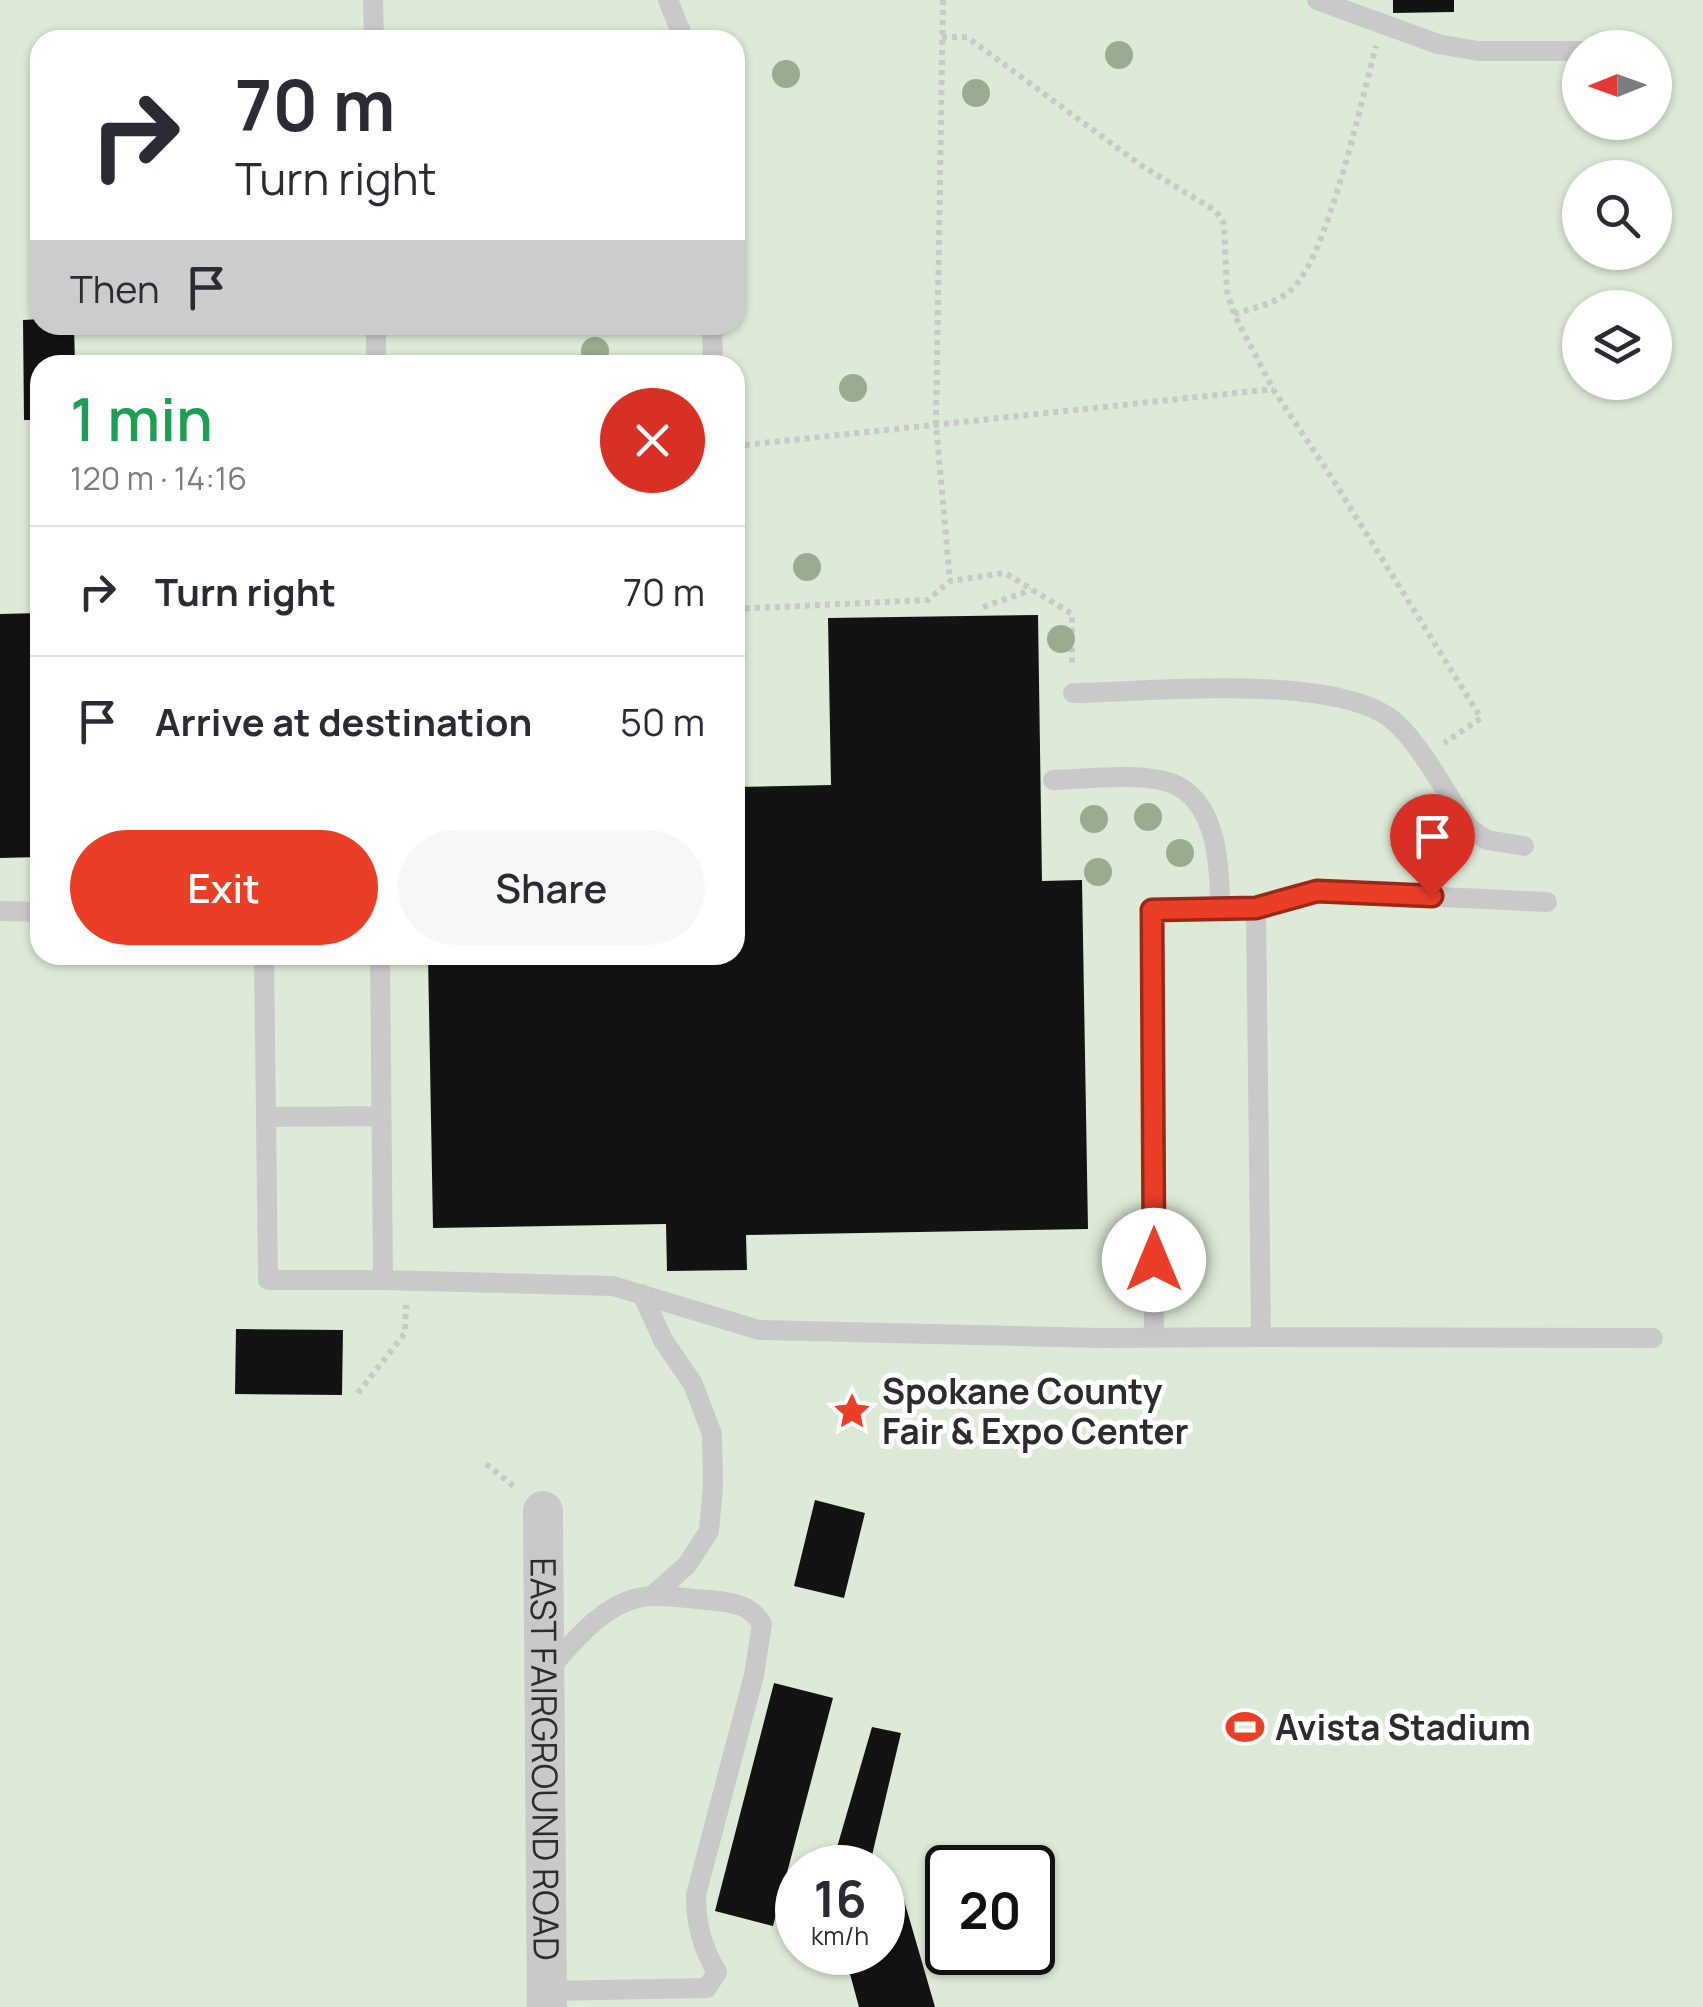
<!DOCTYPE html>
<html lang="en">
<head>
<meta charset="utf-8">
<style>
	:root { --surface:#fff; --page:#f7f7f7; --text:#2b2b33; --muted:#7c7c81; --line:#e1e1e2; --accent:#ea3f26 }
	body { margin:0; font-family:Manrope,sans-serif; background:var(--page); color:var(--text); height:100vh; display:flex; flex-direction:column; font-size:38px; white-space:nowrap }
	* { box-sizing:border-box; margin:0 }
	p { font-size:32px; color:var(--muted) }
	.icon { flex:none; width:55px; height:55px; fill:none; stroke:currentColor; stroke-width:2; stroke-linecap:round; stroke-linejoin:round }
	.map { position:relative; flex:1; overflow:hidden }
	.drawer { position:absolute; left:30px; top:355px; width:715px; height:610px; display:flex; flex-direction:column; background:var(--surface); border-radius:30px; box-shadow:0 2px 8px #0004 }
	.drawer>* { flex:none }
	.top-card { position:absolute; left:30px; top:30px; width:715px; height:305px; border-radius:30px; box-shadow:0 2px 8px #0004; background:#fff; color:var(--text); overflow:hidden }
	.needle { width:65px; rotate:269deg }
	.fabs { position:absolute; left:1562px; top:30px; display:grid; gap:20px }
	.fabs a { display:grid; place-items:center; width:110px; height:110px; border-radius:50%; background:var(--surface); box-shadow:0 2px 8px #0004; font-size:50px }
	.speed { position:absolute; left:775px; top:1845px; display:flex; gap:20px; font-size:50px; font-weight:700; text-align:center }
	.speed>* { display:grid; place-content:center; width:130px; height:130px; border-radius:50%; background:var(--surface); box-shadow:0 2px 8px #0004; line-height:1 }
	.speed small { font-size:25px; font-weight:400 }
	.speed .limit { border:5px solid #111; border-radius:15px; background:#fff; color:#111 }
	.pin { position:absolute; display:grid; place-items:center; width:85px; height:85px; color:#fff; margin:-102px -42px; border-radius:50% 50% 50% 0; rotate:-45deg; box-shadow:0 0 10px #0007 }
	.pin .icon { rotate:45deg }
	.me { position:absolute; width:110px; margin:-55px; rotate:0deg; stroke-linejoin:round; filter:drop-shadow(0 0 8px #0008) }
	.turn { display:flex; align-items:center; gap:35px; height:210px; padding:0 40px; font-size:45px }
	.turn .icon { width:130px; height:130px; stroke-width:2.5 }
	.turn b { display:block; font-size:70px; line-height:85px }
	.then { display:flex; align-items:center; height:95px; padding:0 40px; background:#0003; gap:20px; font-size:38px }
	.round { display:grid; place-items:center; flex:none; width:105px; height:105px; border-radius:52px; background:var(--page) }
	.summary { display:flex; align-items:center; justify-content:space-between; height:170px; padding:0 40px }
	h1 { font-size:60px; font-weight:600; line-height:75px; color:#1e9e55 }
	.action { display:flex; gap:20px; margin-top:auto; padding:20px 40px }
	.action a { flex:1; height:115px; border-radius:60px; background:var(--accent); color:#fff; font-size:40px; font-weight:600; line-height:115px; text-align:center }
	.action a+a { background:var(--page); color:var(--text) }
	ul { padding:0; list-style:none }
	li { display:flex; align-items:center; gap:30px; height:130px; padding:0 40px; border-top:2px solid var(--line) }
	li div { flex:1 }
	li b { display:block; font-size:38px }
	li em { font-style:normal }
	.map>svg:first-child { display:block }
</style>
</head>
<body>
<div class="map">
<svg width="1703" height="2007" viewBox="0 0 1703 2007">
	<rect width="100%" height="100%" fill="#fff"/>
	<path fill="#deead8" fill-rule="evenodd" d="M0 0H1703V2007H0ZM40 40H735V325H40ZM1580 48H1655V122H1580ZM1580 178H1655V252H1580ZM1580 308H1655V382H1580ZM40 365H735V955H40ZM798 1868H882V1952H798ZM948 1868H1032V1952H948Z"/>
	<path fill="#131313" d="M1393 0H1454V12L1393 13Z
		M40 319V325H74L75 365H40V420H24L23 320Z
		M625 325H688V335L625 333Z
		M40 613V857L0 858V614Z
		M1038 615 1042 881 1082 880 1088 1229 746 1235 747 1270 667 1271 666 1224 433 1228 428 955H735V787L831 785 828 618Z
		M236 1329 343 1330 342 1395 235 1394Z
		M815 1500 865 1513 844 1598 794 1586Z
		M774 1683 833 1698 773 1926 715 1911Z
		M872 1727 901 1733 869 1868H831Z
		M882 1889 901 1890 935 2007H859L844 1952H882Z"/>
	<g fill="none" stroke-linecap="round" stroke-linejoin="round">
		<path stroke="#c9c9c9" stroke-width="6" stroke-dasharray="5 5" stroke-linecap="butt" d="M943 0 936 424 950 581
			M942 37H967L1142 166 1216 211 1224 224 1227 291 1234 314 1273 389 1330 475 1481 718 1444 743
			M1234 314C1254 308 1274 304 1290 291 1327 261 1362 98 1376 46
			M735 446 1273 389
			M983 607 1031 590
			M735 609 928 600 950 581 1005 573 1072 614V667
			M358 1393 405 1333 406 1305
			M486 1464 516 1488"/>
		<path stroke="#c9c9c9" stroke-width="20" d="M373 0 374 40
			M668 0 684 40
			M1317 0 1438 44 1478 51H1580
			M376 325V365
			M712 325 713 365
			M1073 693C1148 692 1339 672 1395 722 1421 745 1449 798 1469 828L1487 840 1524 846
			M1053 780C1086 779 1140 772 1171 783 1218 800 1220 868 1220 908
			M1256 908 1317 891 1547 902
			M0 911 40 912
			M264 955 268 1280H383
			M380 955 383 1280 613 1286 759 1330 1099 1338 1261 1337 1256 908 1152 909 1154 1338
			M266 1117 381 1116
			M642 1294 663 1340 693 1384 712 1434 713 1486 709 1531 687 1565 652 1596
			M1261 1337 1653 1338
			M546 1672C575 1641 606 1598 652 1596 670 1595 690 1599 708 1600 729 1602 750 1603 762 1624L754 1675 696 1895C696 1925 702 1947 717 1972L707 1988 547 1991"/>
		<path stroke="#c9c9c9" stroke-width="40" id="s1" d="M543 1511 547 2007"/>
	</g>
	<g fill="#99ac92">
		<circle cx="1119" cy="55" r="14"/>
		<circle cx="786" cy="74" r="14"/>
		<circle cx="976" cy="93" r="14"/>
		<circle cx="595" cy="351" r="14"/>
		<circle cx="853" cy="388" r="14"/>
		<circle cx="807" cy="567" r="14"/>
		<circle cx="1061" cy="639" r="14"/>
		<circle cx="1148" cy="817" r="14"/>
		<circle cx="1094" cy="819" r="14"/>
		<circle cx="1180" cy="853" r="14"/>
		<circle cx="1098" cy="872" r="14"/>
	</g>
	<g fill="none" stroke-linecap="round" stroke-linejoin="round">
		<g stroke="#982919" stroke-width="25">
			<path id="route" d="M1154 1260 1152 910 1256 908 1317 891 1432 896"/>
		</g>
		<use href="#route" stroke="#ea3f26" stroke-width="18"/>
	</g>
	<defs>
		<g id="sight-bare" transform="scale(3)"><path d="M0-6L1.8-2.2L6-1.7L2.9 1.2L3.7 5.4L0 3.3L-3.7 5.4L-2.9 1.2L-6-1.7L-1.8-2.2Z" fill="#ea3f26" stroke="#fff" stroke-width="2.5" paint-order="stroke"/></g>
		<g id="stadium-bare" transform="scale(3)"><path d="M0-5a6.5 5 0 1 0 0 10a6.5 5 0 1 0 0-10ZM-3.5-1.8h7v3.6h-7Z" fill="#ea3f26" stroke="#fff" stroke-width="2.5" paint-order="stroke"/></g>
	</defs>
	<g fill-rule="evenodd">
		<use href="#sight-bare" x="852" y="1411"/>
		<use href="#stadium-bare" x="1245" y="1727"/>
	</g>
	<g text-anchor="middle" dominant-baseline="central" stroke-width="10" stroke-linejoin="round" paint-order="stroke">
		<g font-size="35" font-weight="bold" fill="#2c2c2c" stroke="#fff" text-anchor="start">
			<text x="882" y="1391">Spokane County<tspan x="882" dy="40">Fair &amp; Expo Center</tspan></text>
			<text x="1275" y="1727">Avista Stadium</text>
		</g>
		<g font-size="35" fill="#2c2c2c" stroke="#fff">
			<text stroke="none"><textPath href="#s1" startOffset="248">EAST FAIRGROUND ROAD</textPath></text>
		</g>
	</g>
</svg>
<div class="fabs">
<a><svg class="needle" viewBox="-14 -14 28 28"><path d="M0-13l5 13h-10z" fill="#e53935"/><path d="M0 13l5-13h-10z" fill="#7c7c81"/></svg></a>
<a><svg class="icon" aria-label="search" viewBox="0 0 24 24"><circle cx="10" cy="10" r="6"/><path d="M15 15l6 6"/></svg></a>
<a><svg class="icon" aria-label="layers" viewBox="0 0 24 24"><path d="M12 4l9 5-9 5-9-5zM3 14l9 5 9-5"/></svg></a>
</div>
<div class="speed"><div>16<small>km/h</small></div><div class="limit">20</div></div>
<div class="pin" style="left:1432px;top:896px;background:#d93025"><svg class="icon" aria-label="arrive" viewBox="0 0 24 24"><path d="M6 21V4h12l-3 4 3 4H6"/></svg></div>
<svg class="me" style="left:1154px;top:1260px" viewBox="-20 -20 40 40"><circle r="19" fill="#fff"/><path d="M0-13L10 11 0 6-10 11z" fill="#ea3f26"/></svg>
<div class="top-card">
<div class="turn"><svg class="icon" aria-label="right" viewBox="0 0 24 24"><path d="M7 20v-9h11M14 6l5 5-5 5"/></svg><div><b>70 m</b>Turn right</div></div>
<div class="then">Then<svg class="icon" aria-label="arrive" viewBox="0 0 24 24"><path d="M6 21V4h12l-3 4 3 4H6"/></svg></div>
</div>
<section class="drawer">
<div class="summary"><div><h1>1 min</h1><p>120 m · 14:16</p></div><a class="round" style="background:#d93025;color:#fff"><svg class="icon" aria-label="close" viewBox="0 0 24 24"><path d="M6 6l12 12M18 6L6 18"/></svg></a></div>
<ul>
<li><svg class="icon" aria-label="right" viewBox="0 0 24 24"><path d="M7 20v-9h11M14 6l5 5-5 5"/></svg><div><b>Turn right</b></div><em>70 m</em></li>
<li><svg class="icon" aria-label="arrive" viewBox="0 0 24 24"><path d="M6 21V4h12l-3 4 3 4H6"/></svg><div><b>Arrive at destination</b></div><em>50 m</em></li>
</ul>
<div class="action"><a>Exit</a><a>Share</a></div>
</section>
</div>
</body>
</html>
